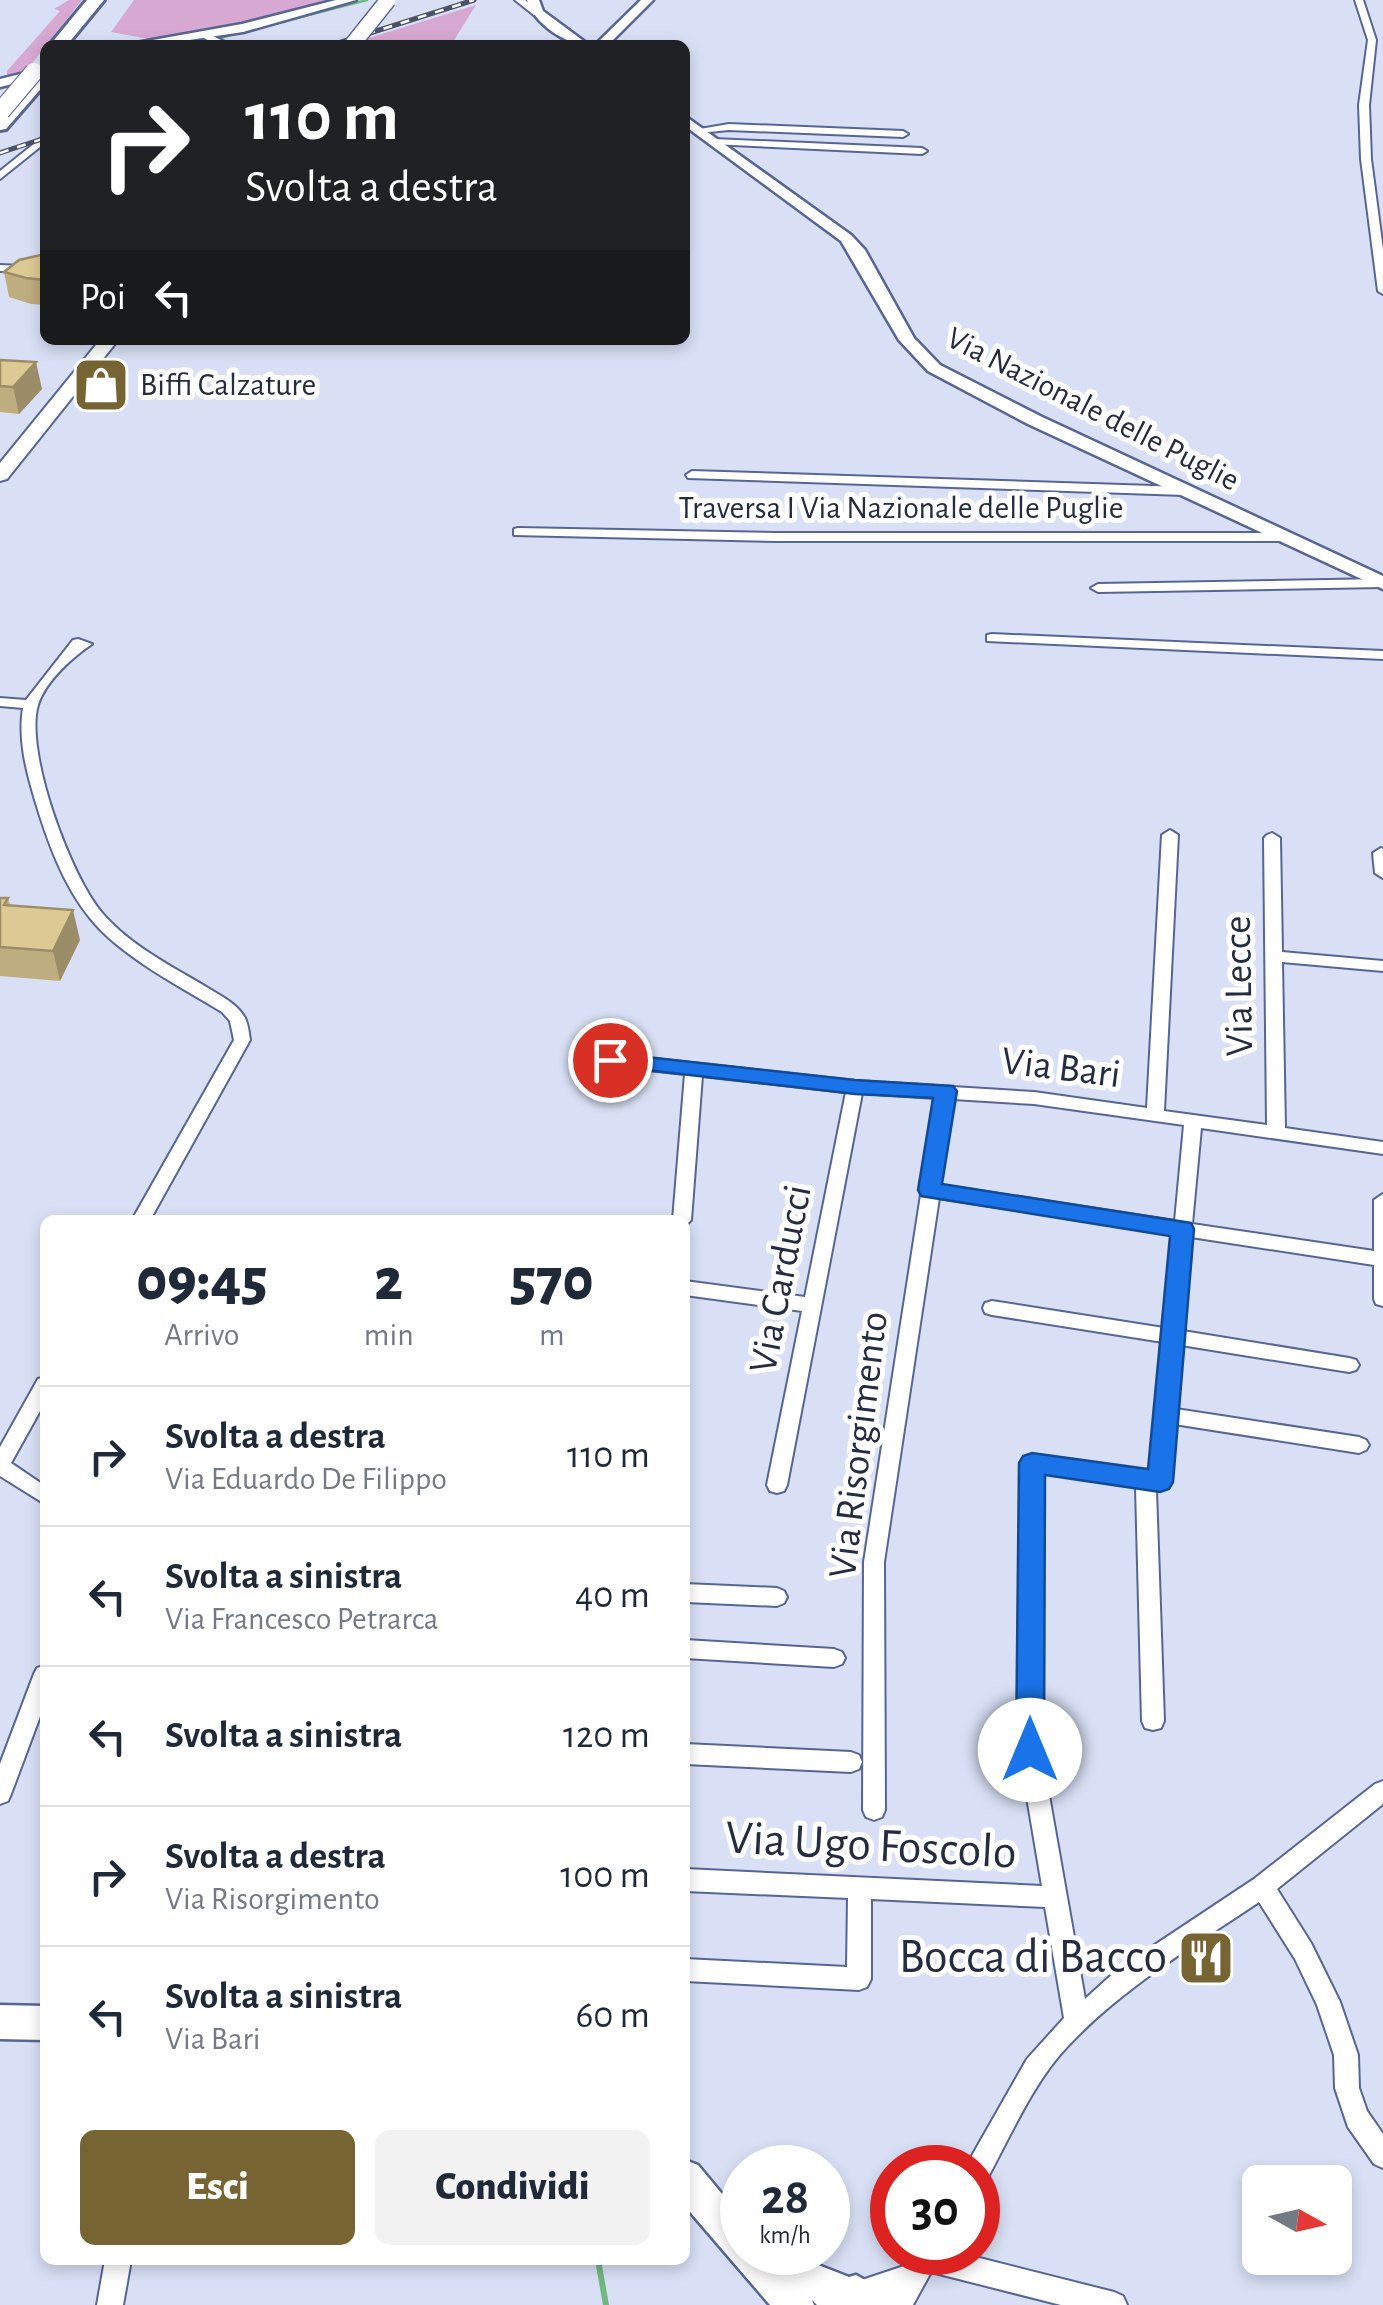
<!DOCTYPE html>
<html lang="it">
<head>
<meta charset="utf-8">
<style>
	:root { --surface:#fff; --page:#f2f2f3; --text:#1f2937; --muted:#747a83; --line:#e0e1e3; --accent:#766433 }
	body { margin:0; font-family:"Alegreya Sans",sans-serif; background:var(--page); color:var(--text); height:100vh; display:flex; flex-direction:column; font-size:38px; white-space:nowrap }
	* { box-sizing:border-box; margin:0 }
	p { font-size:32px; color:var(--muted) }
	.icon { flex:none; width:55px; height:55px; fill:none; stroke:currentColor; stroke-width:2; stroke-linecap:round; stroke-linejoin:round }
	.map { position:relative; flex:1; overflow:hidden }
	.panel { position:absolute; left:40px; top:1215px; width:650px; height:1050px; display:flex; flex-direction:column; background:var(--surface); border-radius:15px; box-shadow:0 5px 15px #0003 }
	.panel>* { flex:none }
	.guide { position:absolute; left:40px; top:40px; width:650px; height:305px; border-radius:15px; box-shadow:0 5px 15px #0003; background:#202124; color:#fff; overflow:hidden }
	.needle { width:65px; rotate:98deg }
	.buttons { position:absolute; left:1242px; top:2165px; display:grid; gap:20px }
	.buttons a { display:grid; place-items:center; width:110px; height:110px; border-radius:15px; background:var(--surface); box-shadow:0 5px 15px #0003; font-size:50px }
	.speed { position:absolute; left:720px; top:2145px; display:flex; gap:20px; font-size:50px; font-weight:700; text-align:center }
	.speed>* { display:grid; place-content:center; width:130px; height:130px; border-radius:50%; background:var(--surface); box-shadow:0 5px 15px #0003; line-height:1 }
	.speed small { font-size:25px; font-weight:400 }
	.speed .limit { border:15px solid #d22; background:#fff; color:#111 }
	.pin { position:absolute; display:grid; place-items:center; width:85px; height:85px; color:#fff; margin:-42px; border:5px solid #fff; border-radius:50%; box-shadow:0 2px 10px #0007 }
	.me { position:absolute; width:110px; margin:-55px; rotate:0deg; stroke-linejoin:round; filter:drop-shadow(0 0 8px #0008) }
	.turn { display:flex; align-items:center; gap:35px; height:210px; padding:0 40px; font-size:45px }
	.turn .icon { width:130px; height:130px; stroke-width:2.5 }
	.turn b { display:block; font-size:70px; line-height:85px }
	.then { display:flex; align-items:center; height:95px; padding:0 40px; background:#0003; gap:20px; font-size:38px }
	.eta { display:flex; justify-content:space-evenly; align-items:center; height:170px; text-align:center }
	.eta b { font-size:60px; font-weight:800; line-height:70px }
	.action { display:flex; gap:20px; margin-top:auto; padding:20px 40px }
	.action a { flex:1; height:115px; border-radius:15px; background:var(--accent); color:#fff; font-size:40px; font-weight:800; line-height:115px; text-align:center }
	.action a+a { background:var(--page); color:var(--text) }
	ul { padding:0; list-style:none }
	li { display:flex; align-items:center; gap:30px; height:140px; padding:0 40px; border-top:2px solid var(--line) }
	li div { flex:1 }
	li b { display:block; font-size:38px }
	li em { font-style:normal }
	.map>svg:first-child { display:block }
</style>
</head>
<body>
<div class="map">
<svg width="1383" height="2305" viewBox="0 0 1383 2305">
	<rect width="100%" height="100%" fill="#d9e0f5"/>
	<path fill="#d7a8d2" d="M69 0H82L22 76 7 78V71L60 11 54 9Z
		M134 0H345L208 32 149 39 111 32Z
		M476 5 451 45H358L362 40Z"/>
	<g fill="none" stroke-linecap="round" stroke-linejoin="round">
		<path stroke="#71b881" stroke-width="2.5" d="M193 45 367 0"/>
		<path stroke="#71b881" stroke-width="6" d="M598 2260 606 2305"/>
		<g stroke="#576593" stroke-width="4">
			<path id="street" d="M515 0H525L541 13 534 15Z
				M1355 0H1363L1376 40 1369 105 1371 159 1383 250V294L1378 291 1361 159 1359 105 1368 40Z
				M203 31 225 42 226 44 217 45 200 36Z
				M729 124 903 131 908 134 903 137 729 130 699 133 694 130Z
				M45 135V143L0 179V171Z
				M714 139 922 148 927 151 922 154 711 144 709 142Z
				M0 265 45 267V273L0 271Z
				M692 471 1184 487 1190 491 1184 495 688 478 686 475Z
				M518 528 776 533H1284L1290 537 1284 541H776L514 535V529Z
				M1383 579V587L1098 592 1091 588 1098 584Z
				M992 634 1383 651V659L987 641V635Z
				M78 639 92 644C74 656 45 681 38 705 24 751 71 878 103 914 129 944 169 965 203 985 217 994 236 1002 245 1018 248 1024 249 1033 250 1040L150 1220H132L234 1040 230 1021 222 1012C181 987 120 956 90 918 63 885 47 840 35 800 26 770 18 739 23 708L0 706V698L26 700 73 640Z
				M1170 830 1178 835 1164 1111 1267 1125 1264 838 1267 835 1272 833 1280 838 1282 952 1383 961V971L1282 962 1285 1128 1383 1142V1154L1201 1128 1192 1224 1374 1251V1200L1383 1194V1306L1376 1304 1374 1299V1265L1191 1237 1183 1331 1349 1358 1356 1360 1359 1365 1356 1370 1349 1372 1181 1345 1176 1409 1359 1437 1366 1440 1369 1445 1366 1450 1359 1453 1174 1424 1169 1482 1166 1488 1156 1490 1164 1721 1161 1728 1153 1730 1145 1728 1142 1721 1136 1487 1042 1472 1041 1750 1085 1999 1117 1970 1254 1879 1375 1784 1383 1781V1804L1277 1889 1311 1943 1340 2002 1358 2055 1359 2088 1367 2111 1383 2134V2168L1374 2164 1348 2127 1335 2088 1334 2055 1317 2005 1295 1959 1259 1902C1192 1947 1122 1988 1067 2047 1033 2083 1011 2135 987 2179L978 2183V2168H966L969 2161 1027 2059 1064 2018 1045 1907 871 1899V1979L867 1987 859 1990 685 1981V1959L847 1967 848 1898 685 1891V1869L1042 1886 1019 1750 1022 1463 1025 1457 1032 1455 1150 1473 1163 1342 992 1315 985 1313 983 1308 985 1303 992 1301 1164 1328 1173 1234 939 1198 884 1562 885 1810 882 1817 874 1820 866 1817 863 1810 864 1562 936 1098 862 1093 787 1485 784 1491 777 1493 770 1491 767 1485 802 1311 685 1295V1281L805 1297 846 1092 702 1076 691 1220 685 1226V1220H673L685 1074 610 1066 602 1060 610 1054 855 1081 1034 1092 1147 1108 1162 835ZM953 1099 1034 1104 1184 1125 1175 1221 940 1185Z
				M1381 848 1383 849V878L1375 873 1373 853Z
				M45 1377V1402L11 1463 45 1486V1504L0 1476V1447L38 1379Z
				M685 1584 777 1588 784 1591 787 1597 784 1603 777 1606 685 1602Z
				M685 1640 834 1649 842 1652 845 1658 842 1664 834 1667 685 1658Z
				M45 1665V1703L11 1794 8 1801 0 1804V1764L34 1674 37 1668Z
				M685 1744 851 1752 859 1755 862 1762 859 1769 851 1772 685 1764Z
				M915 2252H956L1114 2292 1123 2296 1127 2305H1061L931 2272 913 2305H885L888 2297 863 2305 847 2303 843 2294 847 2285 907 2265Z
				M105 2260H131L123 2305H97Z"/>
		</g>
		<g stroke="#576593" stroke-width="5">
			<path id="secondary" d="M336 0H356L243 32 156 45H125L242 24Z
				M527 0H539L543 11 589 45C565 45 534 23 527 0Z
				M641 0H653L608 45H595Z
				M45 68V76L0 87V79Z
				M685 116 851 235 865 250 914 338 940 365 1040 416 1383 576V589L1028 424 928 371 899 340 841 241 685 126Z
				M0 2005 45 2006V2040L0 2039Z
				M685 2160 698 2165 742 2218V2252H785L849 2277 856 2275 886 2292 892 2305H817L812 2300 814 2305H770L685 2206Z"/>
		</g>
		<g stroke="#576593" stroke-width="4">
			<path id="primary" d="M100 340H118L7 479 0 481V463Z"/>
		</g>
		<g stroke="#576593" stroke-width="6">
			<path id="highway" d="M87 0H104L67 45H50Z
				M45 68V84L6 129 0 130V114L39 69Z"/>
		</g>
		<use href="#street" fill="#fff" fill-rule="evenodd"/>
		<use href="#secondary" fill="#fff" fill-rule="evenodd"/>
		<use href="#primary" fill="#fff" fill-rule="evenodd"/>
		<use href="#highway" fill="#fff" fill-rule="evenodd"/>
		<g stroke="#4b5265" stroke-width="5">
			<path id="rail" d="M332 45 474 0
				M0 153 45 138"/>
		</g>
		<use href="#rail" stroke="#fff" stroke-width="2.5" stroke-dasharray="9" stroke-linecap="butt"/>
		<g stroke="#576593" stroke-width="18" stroke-linecap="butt">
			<path id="primary-bridge" d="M352 45 388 0"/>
		</g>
		<g stroke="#576593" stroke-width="20" stroke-linecap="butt">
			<path id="highway-bridge" d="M1 111 34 72"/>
		</g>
		<use href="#primary-bridge" stroke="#fff" stroke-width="15"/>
		<use href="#highway-bridge" stroke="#fff" stroke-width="18"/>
	</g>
	<path fill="#bead7e" d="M45 163V190L41 167Z
		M45 254V305L31 304 9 297 4 272Z
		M0 360 42 389 19 414 0 412Z
		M0 898H8L10 905 80 940 60 981 0 976Z"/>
	<path fill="#9b8d67" d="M36 362 42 389 19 414 13 387Z
		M73 910 80 940 60 981 53 951Z"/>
	<path fill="#ddc993" stroke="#9b8d67" stroke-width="2.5" d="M45 254V280L26 278 4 272 19 260Z
		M0 360 36 362 13 387 0 386Z
		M0 898H8L4 905 73 910 53 951 0 947Z"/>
	<path fill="#1a73e8" stroke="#114b97" stroke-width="2.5" d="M610 1053 855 1080 953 1086 957 1091 942 1184 1191 1223 1194 1229 1173 1482 1169 1489 1160 1492 1045 1475 1044 1750 1040 1759 1030 1762 1020 1759 1016 1750 1019 1463 1023 1456 1032 1453 1148 1469 1170 1236 921 1196 918 1190 933 1098 855 1094 603 1065 600 1060Z"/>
	<defs>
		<g id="shop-square" transform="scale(2.875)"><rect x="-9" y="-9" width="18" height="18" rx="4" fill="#766433" stroke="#fff"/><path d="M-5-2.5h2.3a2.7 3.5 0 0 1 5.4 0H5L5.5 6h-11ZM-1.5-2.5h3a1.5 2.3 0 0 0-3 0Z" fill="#fff"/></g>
		<g id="restaurant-square" transform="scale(2.875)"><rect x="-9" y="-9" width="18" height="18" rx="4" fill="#766433" stroke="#fff"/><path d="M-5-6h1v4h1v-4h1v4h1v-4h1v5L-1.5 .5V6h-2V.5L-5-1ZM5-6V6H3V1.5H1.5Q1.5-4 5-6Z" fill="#fff"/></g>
	</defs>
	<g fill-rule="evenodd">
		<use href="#shop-square" x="101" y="385"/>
		<use href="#restaurant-square" x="1206" y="1958"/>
	</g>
	<g text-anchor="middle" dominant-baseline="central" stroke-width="10" stroke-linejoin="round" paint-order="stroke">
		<g font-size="32" fill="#252c3f" stroke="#fff" text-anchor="start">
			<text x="140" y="385">Biffi Calzature</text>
		</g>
		<g font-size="32" fill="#252c3f" stroke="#fff">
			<text transform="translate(1093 409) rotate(27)">Via Nazionale delle Puglie</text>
			<text x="901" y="508">Traversa I Via Nazionale delle Puglie</text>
		</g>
		<g font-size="40" fill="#252c3f" stroke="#fff">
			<text transform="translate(1239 986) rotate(-91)">Via Lecce</text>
			<text transform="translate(1061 1068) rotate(7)">Via Bari</text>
			<text transform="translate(781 1279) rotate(-79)">Via Carducci</text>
			<text transform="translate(859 1445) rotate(-83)">Via Risorgimento</text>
		</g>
		<g font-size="48" fill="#252c3f" stroke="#fff">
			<text transform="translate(871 1846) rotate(3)">Via Ugo Foscolo</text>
		</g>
		<g font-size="48" fill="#252c3f" stroke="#fff" text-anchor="end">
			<text x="1167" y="1958">Bocca di Bacco</text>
		</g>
	</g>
</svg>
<div class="buttons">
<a><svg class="needle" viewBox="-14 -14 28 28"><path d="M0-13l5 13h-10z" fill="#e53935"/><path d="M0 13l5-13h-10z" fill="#747a83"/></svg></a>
</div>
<div class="speed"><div>28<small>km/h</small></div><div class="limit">30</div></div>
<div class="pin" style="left:610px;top:1060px;background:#d93025"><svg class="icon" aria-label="arrive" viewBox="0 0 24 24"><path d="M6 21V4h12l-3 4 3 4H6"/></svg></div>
<svg class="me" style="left:1030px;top:1750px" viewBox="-20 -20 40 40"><circle r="19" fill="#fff"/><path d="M0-13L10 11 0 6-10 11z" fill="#1a73e8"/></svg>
<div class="guide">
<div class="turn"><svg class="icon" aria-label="right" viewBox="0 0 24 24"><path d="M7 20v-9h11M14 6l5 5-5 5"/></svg><div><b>110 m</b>Svolta a destra</div></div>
<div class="then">Poi<svg class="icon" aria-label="left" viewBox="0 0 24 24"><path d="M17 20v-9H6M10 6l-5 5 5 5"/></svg></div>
</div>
<section class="panel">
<div class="eta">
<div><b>09:45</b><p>Arrivo</p></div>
<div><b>2</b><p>min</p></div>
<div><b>570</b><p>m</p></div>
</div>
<ul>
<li><svg class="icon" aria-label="right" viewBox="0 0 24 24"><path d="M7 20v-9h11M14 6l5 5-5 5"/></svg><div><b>Svolta a destra</b><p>Via Eduardo De Filippo</p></div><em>110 m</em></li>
<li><svg class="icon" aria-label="left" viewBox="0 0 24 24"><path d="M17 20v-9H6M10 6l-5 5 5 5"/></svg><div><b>Svolta a sinistra</b><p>Via Francesco Petrarca</p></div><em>40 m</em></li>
<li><svg class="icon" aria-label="left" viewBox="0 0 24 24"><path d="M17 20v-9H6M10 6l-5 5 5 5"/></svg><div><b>Svolta a sinistra</b></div><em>120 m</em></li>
<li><svg class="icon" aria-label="right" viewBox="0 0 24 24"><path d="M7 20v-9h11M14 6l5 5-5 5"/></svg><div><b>Svolta a destra</b><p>Via Risorgimento</p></div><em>100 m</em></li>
<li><svg class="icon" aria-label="left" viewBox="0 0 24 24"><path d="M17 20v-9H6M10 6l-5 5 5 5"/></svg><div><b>Svolta a sinistra</b><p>Via Bari</p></div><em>60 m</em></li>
</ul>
<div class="action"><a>Esci</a><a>Condividi</a></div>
</section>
</div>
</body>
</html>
